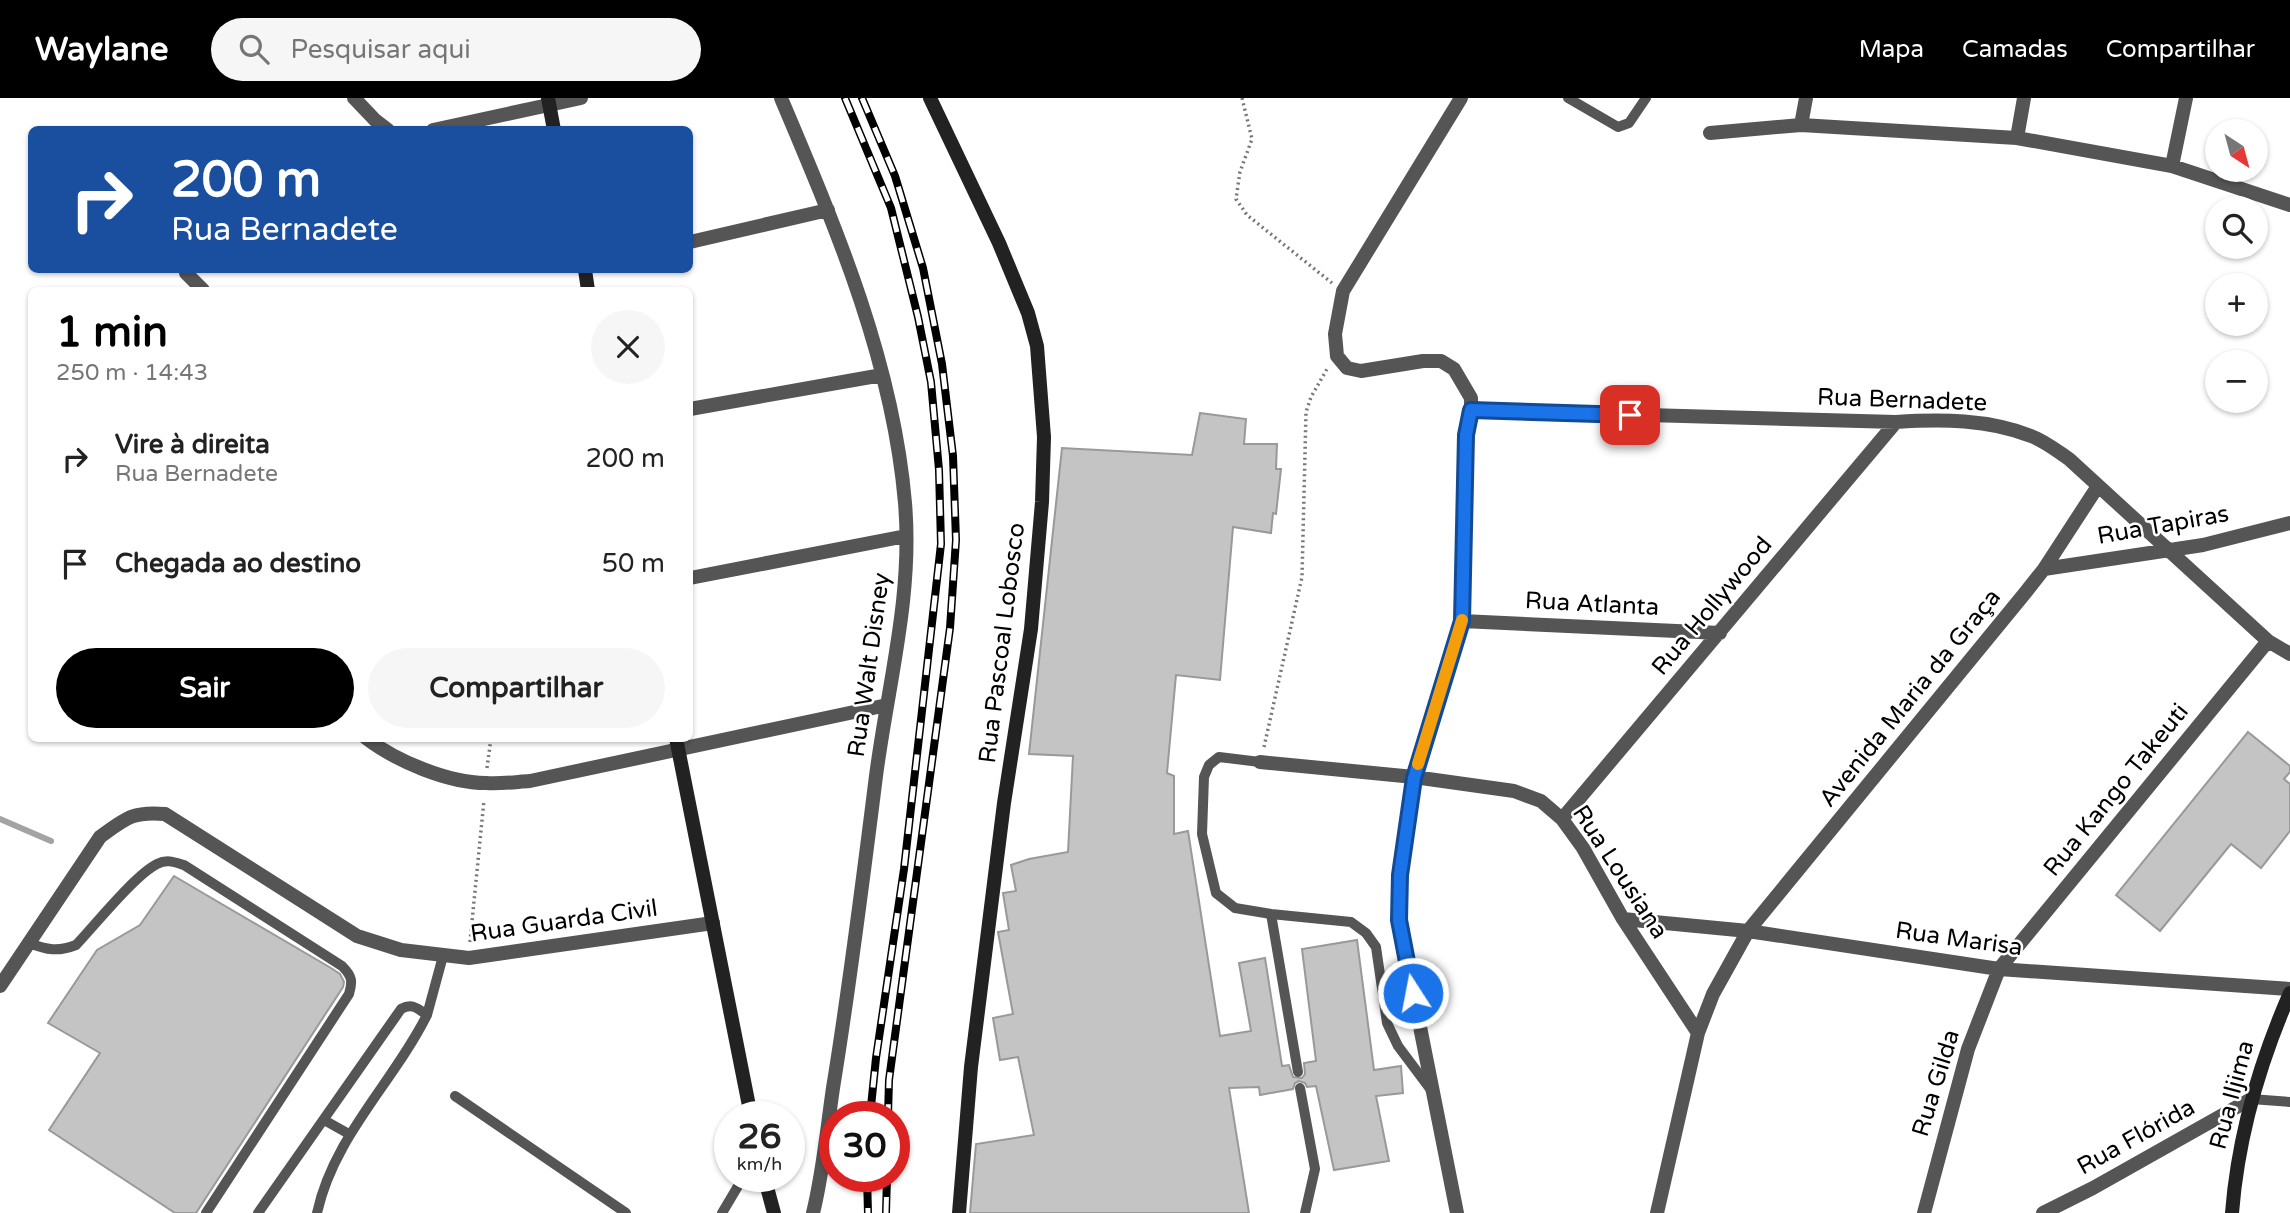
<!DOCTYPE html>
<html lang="pt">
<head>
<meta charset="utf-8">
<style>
	:root { --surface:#fff; --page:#f6f6f6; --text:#222; --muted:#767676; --accent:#000 }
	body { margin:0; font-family:"Varela Round",sans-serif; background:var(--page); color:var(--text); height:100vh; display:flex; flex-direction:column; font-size:26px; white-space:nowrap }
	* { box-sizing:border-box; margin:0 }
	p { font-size:23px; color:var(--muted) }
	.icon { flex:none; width:38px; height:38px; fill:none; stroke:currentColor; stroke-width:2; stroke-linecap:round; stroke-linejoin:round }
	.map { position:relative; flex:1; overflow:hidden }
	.drawer { position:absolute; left:28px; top:189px; width:665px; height:455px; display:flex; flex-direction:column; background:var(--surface); border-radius:10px; box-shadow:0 2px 5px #0004 }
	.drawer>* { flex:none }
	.top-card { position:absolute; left:28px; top:28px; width:665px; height:147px; border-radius:10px; box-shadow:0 2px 5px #0004; background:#1a4fa0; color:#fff; overflow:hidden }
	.needle { width:46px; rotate:144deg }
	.tools { position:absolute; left:2205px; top:21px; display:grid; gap:14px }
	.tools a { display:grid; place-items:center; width:63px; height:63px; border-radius:50%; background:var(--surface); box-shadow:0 2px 5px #0004; font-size:35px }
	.speed { position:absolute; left:714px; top:1003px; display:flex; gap:14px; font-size:35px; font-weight:700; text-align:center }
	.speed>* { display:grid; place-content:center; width:91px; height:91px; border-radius:50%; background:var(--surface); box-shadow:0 2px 5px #0004; line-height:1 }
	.speed small { font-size:18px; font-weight:400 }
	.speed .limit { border:10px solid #d22; background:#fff; color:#111 }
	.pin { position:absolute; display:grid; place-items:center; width:60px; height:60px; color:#fff; margin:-30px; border-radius:14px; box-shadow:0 4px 10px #0006 }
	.me { position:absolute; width:77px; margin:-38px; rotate:349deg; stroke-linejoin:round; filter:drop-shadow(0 0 5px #0008) }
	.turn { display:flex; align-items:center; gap:24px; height:147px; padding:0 28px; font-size:32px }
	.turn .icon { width:91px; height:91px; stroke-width:2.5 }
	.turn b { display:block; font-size:49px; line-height:60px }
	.round { display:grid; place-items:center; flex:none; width:74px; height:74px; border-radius:37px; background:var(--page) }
	.summary { display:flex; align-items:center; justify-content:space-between; height:119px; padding:0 28px }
	h1 { font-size:42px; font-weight:700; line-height:52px; color:var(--accent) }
	.primary-button { display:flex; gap:14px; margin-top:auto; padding:14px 28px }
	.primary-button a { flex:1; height:80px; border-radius:42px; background:var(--accent); color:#fff; font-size:28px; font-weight:700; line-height:80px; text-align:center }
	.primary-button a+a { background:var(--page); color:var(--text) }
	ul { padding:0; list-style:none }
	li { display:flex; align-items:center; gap:21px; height:105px; padding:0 28px }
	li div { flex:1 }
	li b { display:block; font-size:26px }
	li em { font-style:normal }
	header { display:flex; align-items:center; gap:42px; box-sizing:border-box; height:98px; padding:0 35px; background:var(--accent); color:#fff }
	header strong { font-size:33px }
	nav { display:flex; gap:38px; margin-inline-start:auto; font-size:24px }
	.search { width:490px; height:63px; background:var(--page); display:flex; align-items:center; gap:18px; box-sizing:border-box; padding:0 24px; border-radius:38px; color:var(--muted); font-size:26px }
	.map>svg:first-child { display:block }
</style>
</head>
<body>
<header>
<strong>Waylane</strong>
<div class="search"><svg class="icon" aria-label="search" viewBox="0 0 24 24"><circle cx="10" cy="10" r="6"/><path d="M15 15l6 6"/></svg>Pesquisar aqui</div>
<nav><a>Mapa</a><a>Camadas</a><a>Compartilhar</a></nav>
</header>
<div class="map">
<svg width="2290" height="1115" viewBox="0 0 2290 1115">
	<rect width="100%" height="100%" fill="#fff"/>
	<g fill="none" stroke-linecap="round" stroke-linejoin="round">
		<path stroke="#a3a3a3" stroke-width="6" d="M0 721 51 743"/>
	</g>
	<path fill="#c4c4c4" stroke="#999" stroke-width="2" d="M1200 315 1246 321 1244 346H1277L1276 371H1281L1276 416 1273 415 1271 435 1233 429 1220 582 1176 577 1167 675 1174 678V736L1188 733 1220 938 1251 933 1239 865 1265 860 1282 968 1289 967 1293 979 1302 980 1305 976 1304 965 1316 963 1302 851 1357 842 1374 972 1401 968 1403 995 1376 998 1389 1063 1334 1072 1316 988 1307 989 1305 985 1299 983 1295 985 1293 991 1260 997 1259 989 1229 990 1249 1115H970L976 1046 1034 1037 1018 959 1000 962 993 920 1013 916 998 834 1009 832 1003 795 1016 793 1011 767 1029 761 1068 754 1073 658 1029 656 1062 350 1192 357Z
		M2248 634 2290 668V674L2284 681 2290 686V733L2261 770 2231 746 2160 833 2116 797Z
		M174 778 331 870 340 876 344 884 343 889 196 1115H175L49 1032 100 955 48 925 97 852 140 827Z"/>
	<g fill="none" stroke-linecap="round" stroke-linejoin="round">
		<path stroke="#777" stroke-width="3.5" stroke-dasharray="2 3.5" stroke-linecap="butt" d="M1242 0 1252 41 1240 74 1236 101 1247 117 1332 185
			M1264 649 1302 479 1306 314 1311 299 1327 271
			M487 670 491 640
			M470 844 484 702"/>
		<path stroke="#555" stroke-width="10" d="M1568 0 1618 29 1629 25 1646 0
			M1260 664 1219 659 1209 667 1204 679 1202 736 1216 795 1235 810 1271 816 1351 824 1366 835 1376 849 1387 925 1398 948 1431 992
			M1271 816 1298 974
			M29 845C47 852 58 854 76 847 95 827 135 777 157 766 167 761 174 764 184 767L342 868C352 878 353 883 349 896L206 1115
			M427 917 443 858
			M1300 990 1315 1071 1305 1115
			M455 998 626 1115
			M2251 1001 2290 1004
			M324 1022 349 1036
			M258 1115 401 911C412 905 417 910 427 917 393 985 334 1038 317 1115
			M722 1115 744 1078"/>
		<path stroke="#555" stroke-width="14" d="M354 0 375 22 388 32
			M781 0C836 130 893 263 905 405 913 498 888 586 876 678 863 782 850 886 833 990 827 1031 823 1075 813 1115
			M1801 27 1806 0
			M433 32 581 0
			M1710 35 1801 27 2017 40 2172 68 2290 107
			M2017 40 2024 0
			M2172 68 2186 0
			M690 144 828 112
			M186 175 203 192
			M690 311 882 277
			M1471 312 1896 324C1941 321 1988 321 2031 338 2045 343 2057 353 2069 361L2268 543 2290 556
			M2044 471 2203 447 2290 425
			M690 480 906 438
			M1462 523 1720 535
			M366 640C396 663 448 685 486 685 501 686 515 684 530 683L887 607
			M1260 664 1414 679 1514 693 1541 703 1562 721 1583 750 1623 821 1698 935
			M1562 721 1896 324
			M1623 821 1748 833 1999 871 2290 891
			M0 888 100 739C126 720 133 713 165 716L357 838 401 852 469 860 713 825
			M1457 1115 1399 823 1400 777 1414 679 1462 523 1467 337 1471 312V300L1454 271 1441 263H1423L1361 273 1347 270 1337 258 1335 236 1343 193 1461 0
			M1657 1115 1698 935 1713 896 1748 833 2025 495 2044 471 2098 388
			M1924 1115 1968 951 1999 871 2268 543
			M2043 1115 2093 1090 2251 1001"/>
		<path stroke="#222" stroke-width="14" d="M548 0 554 32
			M930 0 999 145 1028 215 1037 248 1044 339 1042 404 1031 531 1004 705 971 969 959 1115
			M585 172 588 192
			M676 640 751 1018
			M764 1078 774 1115
			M2232 1115C2238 1038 2259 966 2290 895"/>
		<g stroke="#000" stroke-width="8">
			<path id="rail" d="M845 0 891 110 918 219 931 284 939 372 941 446 904 771 876 960 870 1018
				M862 0 895 78 923 170 942 266 953 358 956 442 950 530 889 982 888 1018
				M867 1078 868 1115
				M886 1115 887 1078"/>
		</g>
		<use href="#rail" stroke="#fff" stroke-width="5" stroke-dasharray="16" stroke-linecap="butt"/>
	</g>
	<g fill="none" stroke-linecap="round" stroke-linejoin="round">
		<g stroke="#114b97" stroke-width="18">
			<path id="route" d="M1413 895 1399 822 1400 777 1414 680 1462 523 1466 337 1471 312 1630 317"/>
		</g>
		<use href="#route" stroke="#1a73e8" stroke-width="12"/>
		<path stroke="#f59e0b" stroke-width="12" d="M1418 666 1462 522"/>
	</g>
	<g text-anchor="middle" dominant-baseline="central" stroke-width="5" stroke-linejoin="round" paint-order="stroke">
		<g font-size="24" fill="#000" stroke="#fff">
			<text transform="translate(1902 302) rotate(2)">Rua Bernadete</text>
			<text transform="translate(2163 427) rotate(-10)">Rua Tapiras</text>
			<text transform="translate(1592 506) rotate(3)">Rua Atlanta</text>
			<text transform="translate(1712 508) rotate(-50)">Rua Hollywood</text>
			<text transform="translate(1002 545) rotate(-83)">Rua Pascoal Lobosco</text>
			<text transform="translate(869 567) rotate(-82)">Rua Walt Disney</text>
			<text transform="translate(1910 600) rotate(-51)">Avenida Maria da Graça</text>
			<text transform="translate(2116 692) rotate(-51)">Rua Kango Takeuti</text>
			<text transform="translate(1620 774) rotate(57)">Rua Lousiana</text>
			<text transform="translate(564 823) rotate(-8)">Rua Guarda Civil</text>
			<text transform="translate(1959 841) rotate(8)">Rua Marisa</text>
			<text transform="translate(1936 985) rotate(-73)">Rua Gilda</text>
			<text transform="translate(2232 997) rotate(-75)">Rua Iljima</text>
			<text transform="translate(2136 1039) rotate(-29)">Rua Flórida</text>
		</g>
	</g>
</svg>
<div class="tools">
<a><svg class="needle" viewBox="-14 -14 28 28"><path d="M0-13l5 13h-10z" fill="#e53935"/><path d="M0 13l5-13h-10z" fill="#767676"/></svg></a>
<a><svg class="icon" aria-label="search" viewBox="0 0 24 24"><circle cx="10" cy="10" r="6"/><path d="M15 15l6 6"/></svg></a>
<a>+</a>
<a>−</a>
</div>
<div class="speed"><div>26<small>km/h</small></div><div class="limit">30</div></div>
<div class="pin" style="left:1630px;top:317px;background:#d93025"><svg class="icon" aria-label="arrive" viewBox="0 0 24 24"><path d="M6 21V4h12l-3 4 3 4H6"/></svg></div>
<svg class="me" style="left:1413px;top:895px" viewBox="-20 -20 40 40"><circle r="17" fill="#1a73e8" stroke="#fff" stroke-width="3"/><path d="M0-11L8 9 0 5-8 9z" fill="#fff"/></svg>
<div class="top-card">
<div class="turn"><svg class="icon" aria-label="right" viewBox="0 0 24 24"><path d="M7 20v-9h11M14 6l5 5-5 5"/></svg><div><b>200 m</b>Rua Bernadete</div></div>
</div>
<section class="drawer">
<div class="summary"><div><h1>1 min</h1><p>250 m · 14:43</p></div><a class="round"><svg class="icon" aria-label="close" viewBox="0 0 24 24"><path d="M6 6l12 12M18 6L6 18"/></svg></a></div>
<ul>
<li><svg class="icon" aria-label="right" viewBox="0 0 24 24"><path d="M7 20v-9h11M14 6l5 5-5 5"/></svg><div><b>Vire à direita</b><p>Rua Bernadete</p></div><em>200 m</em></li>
<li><svg class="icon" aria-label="arrive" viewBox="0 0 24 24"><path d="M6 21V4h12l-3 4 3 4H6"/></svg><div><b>Chegada ao destino</b></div><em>50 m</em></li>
</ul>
<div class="primary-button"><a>Sair</a><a>Compartilhar</a></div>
</section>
</div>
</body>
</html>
